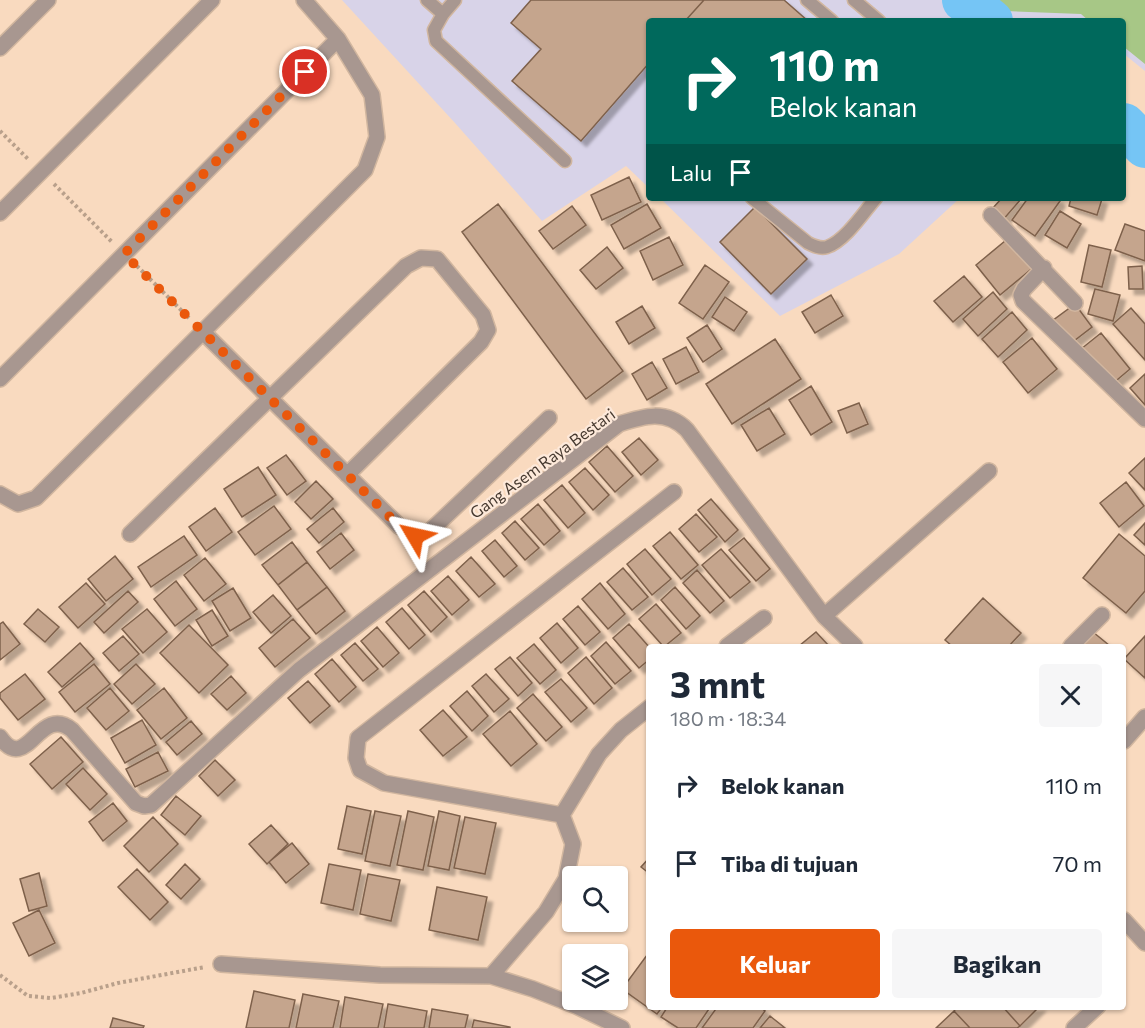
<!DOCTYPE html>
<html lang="id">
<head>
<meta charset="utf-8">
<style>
	:root { --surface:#fff; --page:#f6f6f7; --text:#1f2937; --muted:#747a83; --accent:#ea580c }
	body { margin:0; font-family:Commissioner,sans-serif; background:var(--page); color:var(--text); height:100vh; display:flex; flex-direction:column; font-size:22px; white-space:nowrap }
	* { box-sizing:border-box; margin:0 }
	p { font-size:20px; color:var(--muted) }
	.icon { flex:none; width:33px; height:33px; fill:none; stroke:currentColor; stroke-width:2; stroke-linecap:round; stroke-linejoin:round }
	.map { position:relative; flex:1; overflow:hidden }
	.side { position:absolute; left:646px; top:644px; width:480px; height:366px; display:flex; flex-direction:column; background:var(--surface); border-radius:6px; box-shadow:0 2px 4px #0004 }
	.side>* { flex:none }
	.guide { position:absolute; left:646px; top:18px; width:480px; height:183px; border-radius:6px; box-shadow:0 2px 4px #0004; background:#00695c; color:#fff; overflow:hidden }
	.tools { position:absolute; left:562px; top:866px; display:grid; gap:12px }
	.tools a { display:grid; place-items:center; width:66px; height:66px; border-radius:6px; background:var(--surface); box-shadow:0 2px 4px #0004; font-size:30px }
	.pin { position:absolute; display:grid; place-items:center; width:51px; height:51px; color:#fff; margin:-26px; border:3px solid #fff; border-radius:50%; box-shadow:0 2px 6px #0007 }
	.me { position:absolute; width:66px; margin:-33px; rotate:306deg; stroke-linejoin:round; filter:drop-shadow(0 0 4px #0008) }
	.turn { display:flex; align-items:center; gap:21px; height:126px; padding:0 24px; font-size:27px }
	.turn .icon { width:78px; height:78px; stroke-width:2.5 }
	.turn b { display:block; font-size:42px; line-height:51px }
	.then { display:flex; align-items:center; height:57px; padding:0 24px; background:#0003; gap:12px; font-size:22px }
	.round { display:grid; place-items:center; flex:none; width:63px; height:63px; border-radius:6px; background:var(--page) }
	.head { display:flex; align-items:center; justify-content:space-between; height:102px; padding:0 24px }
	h1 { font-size:36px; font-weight:700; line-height:45px }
	.cta { display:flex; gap:12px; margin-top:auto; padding:12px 24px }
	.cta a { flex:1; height:69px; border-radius:6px; background:var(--accent); color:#fff; font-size:24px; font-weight:700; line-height:69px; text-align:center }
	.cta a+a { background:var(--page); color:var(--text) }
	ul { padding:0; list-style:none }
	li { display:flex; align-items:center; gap:18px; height:78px; padding:0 24px }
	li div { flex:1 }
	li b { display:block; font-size:22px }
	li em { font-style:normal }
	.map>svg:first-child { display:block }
</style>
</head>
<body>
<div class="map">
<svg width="1145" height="1028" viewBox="0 0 1145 1028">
	<defs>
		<filter id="shadow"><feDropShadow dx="5.5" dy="5.5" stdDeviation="1.5" flood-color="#0004"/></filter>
	</defs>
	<rect width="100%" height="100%" fill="#f9dabf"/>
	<path fill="#d8d3e8" d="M342 0H1145V71L1124 54V21H650L649 188 626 166 542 221 455 123Z
		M660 198H960L899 254 780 316Z"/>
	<path fill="#a7c786" d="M992 0H1145V64L1124 47V21H1089L1081 14 1005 11Z"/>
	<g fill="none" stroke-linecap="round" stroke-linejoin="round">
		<path stroke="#75c5f5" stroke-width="44" d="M964 0 991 21
			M1124 125 1145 146"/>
	</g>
	<path fill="#c5a58d" stroke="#7e614b" stroke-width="1.5" filter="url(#shadow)" d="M531 0H704L685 21H650V62L581 141 512 81 541 49 511 23Z
		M704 0H784L808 21H685Z
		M629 177 641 202 602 220 591 195Z
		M1002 198H1022L1002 221 991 210Z
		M1028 198H1057L1060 201 1035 236 1012 220Z
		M1071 198H1099L1102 199 1097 215 1069 206Z
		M498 204 623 371 586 399 462 232Z
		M647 204 661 228 624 249 611 225Z
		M572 206 586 225 553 249 539 231Z
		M755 207 807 259 771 294 720 242Z
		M1060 211 1081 224 1067 248 1045 235Z
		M1125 224 1145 231V261L1115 250Z
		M1011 236 1035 266 1000 295 976 265Z
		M669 237 683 265 653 280 640 251Z
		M1089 245 1111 250 1102 287 1081 282Z
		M607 247 623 268 596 289 580 270Z
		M705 265 729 282 703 319 679 303Z
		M1142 266 1143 289H1129L1128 267Z
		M964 276 982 297 953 322 934 301Z
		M1095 289 1120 295 1113 321 1088 314Z
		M993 292 1007 309 978 336 963 319Z
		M831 295 843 316 815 333 802 312Z
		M725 297 747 312 734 331 712 317Z
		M1075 304 1092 327 1070 344 1052 321Z
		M642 306 655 328 629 344 616 322Z
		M1131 308 1145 324V360L1113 324Z
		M1012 312 1027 330 998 357 982 339Z
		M707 325 722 349 703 362 687 338Z
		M1101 333 1130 369 1111 385 1081 349Z
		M1032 338 1057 369 1028 393 1003 362Z
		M775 339 801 379 732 424 706 384Z
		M686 347 699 372 676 384 663 359Z
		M652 362 667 388 647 400 632 374Z
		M1145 374V405L1130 388Z
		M811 386 832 422 811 435 789 400Z
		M859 403 868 424 847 433 838 411Z
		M769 408 785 434 757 451 741 425Z
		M639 438 658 460 641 475 622 452Z
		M607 446 633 476 615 492 589 462Z
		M286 455 306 481 287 495 267 468Z
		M1145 458V490L1129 473Z
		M258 467 276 495 242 517 224 489Z
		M585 468 609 495 593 510 569 482Z
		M316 481 333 499 311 519 295 502Z
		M1126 482 1144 506 1119 527 1100 503Z
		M562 485 585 513 568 528 544 500Z
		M711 499 738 530 725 542 698 510Z
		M538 504 560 531 544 545 521 519Z
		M274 506 291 529 255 555 238 532Z
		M215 508 232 532 206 551 189 527Z
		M333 508 344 522 319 543 307 529Z
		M696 514 717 537 699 552 679 529Z
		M515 521 539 548 525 560 502 533Z
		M1145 523V545L1134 535Z
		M670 532 698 565 681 579 653 546Z
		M341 533 354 550 330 569 317 552Z
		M1119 534 1145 556V591L1126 613 1083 578Z
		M184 536 197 555 151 587 138 567Z
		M744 538 770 569 756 581 729 550Z
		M495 540 517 566 504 577 482 551Z
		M292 542 307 562 278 585 262 565Z
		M645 549 671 579 652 595 627 564Z
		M721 549 750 582 730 598 702 565Z
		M115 556 133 579 106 601 88 579Z
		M471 557 495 584 479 597 456 571Z
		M205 558 226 584 204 601 184 575Z
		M307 562 327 587 297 610 278 585Z
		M623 568 648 597 632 610 607 582Z
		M697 570 724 601 710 613 683 583Z
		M448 576 469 600 452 615 431 591Z
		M176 581 197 609 175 626 154 599Z
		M86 583 105 604 78 628 59 607Z
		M600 583 625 614 608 629 582 599Z
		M327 587 345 611 316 634 297 610Z
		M675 587 700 616 686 629 661 600Z
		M233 588 251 618 230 631 212 601Z
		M128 591 138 602 104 633 94 622Z
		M424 591 447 617 431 632 408 605Z
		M273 595 291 616 271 633 253 612Z
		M983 598 1021 633 1009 646H952L945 640Z
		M656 604 681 633 665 646H663L639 619Z
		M578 606 600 632 585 645 563 619Z
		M402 608 425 635 409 649 386 622Z
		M38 609 59 627 45 642 24 624Z
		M147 609 167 632 143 653 122 629Z
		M212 610 228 636 212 646 196 620Z
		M293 619 310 638 275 667 259 648Z
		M3 622 20 644 0 660V624Z
		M557 623 578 648 561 663 540 638Z
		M629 624 650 648V659L639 668 613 638Z
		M189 625 228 665 199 693 160 653Z
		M377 627 399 653 383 667 361 641Z
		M816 632 829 646H799Z
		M1093 632 1110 646H1080Z
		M123 636 139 654 119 671 103 653Z
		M1145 636V678L1124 659Z
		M606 642 631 671 615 684 591 656Z
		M80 643 94 659 62 687 48 672Z
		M355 643 378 669 363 681 341 655Z
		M534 644 556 670 540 684 517 658Z
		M510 657 532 683 518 696 495 669Z
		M586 657 612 688 594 704 568 673Z
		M332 659 356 687 339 702 315 674Z
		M94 664 110 684 75 712 59 692Z
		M136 664 155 684 132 704 114 684Z
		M25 674 45 699 18 720 0 698V693Z
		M486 674 509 699 494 712 472 686Z
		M231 676 246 693 227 710 211 694Z
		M561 679 587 708 571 722 545 692Z
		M308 681 330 706 310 723 288 698Z
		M110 688 129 711 106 730 87 708Z
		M164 688 187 718 161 739 137 710Z
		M467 691 488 716 472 731 450 706Z
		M533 694 562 727 546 741 517 708Z
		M443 710 467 737 443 756 420 730Z
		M510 711 537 744 511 766 483 734Z
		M142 720 156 745 125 763 111 738Z
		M191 721 202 734 177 755 166 742Z
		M61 737 83 762 52 789 30 764Z
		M158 752 168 771 135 787 126 769Z
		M215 760 235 780 218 796 199 776Z
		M83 768 107 794 90 810 66 784Z
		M176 796 201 816 185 835 161 815Z
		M113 803 127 821 103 841 89 822Z
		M347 806 371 811 362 854 338 849Z
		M375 811 401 816 390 866 365 861Z
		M408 811 434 817 423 870 397 865Z
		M439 811 460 816 449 870 428 866Z
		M153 817 178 844 149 872 124 846Z
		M465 817 496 823 485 874 454 868Z
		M271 825 288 844 267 864 249 844Z
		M292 843 309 864 286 883 269 862Z
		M650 857V874L641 867Z
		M185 864 200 879 181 899 166 885Z
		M329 864 361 870 353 910 321 903Z
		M137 869 168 902 150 920 118 887Z
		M39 873 47 906 29 911 20 879Z
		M368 874 400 880 391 921 360 914Z
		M437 887 487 897 478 940 429 930Z
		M39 910 55 943 29 956 13 923Z
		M650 951V1006H663L657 1014 622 989Z
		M254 991 295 1000 289 1028H246Z
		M303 994 339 1001 333 1028H296Z
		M345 997 383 1004 378 1028H340Z
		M388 1004 427 1011 424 1028H384Z
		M668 1006H711L696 1028H678L661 1017Z
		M718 1006H759L765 1011 753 1028H702Z
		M958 1006H1002L1020 1026 1017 1028H970L954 1011Z
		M1002 1006H1040L1020 1026Z
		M432 1009 468 1015 465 1028H429Z
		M954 1011 970 1028H936Z
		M770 1016 785 1028H760Z
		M113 1018 144 1026 143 1028H110Z
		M474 1020 510 1027V1028H472Z"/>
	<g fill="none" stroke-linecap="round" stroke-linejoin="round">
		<g stroke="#d1b69f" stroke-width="15">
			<path id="lane" d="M427 0 443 14
				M455 0 443 14 434 30 436 41 565 161
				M807 0 832 21
				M854 0 879 21
				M752 198 808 243C814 246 820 249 827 247 845 241 864 212 876 198"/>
		</g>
		<g stroke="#d1b69f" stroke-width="18">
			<path id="street" d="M0 48 48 0
				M0 213 212 0
				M991 215 1075 303
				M1044 268 1024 289 1021 295 1023 301 1145 419
				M203 332 399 526 415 536 429 532 549 418
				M0 379 338 39
				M0 494 18 504 36 498 365 170 377 137 372 95 338 39 304 0
				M130 534 406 266 421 258 437 259 483 315 488 330 481 342 347 475
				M824 616 989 471
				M727 646 764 618
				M1071 646 1102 615
				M650 707 621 730 599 754 562 815 384 783 360 770 356 758 358 738 674 492
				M0 737C27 776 39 703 72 730L136 803 144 806 151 805 299 670 619 424C644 416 666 409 687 430L824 616 855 646
				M1124 741 1145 717
				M1124 920 1145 943
				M221 964 380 975 491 976 533 989 576 1006 622 1028
				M491 976 546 912 566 879 573 844 562 815
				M1074 1028 1098 1006"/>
		</g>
		<path stroke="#b9a08b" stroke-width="4" stroke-dasharray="3 3" stroke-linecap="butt" d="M0 131 29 160
			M54 184 112 242
			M137 266 189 318
			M0 975 28 996 51 998 81 993 118 983 205 967"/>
		<use href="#lane" stroke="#a89790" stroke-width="12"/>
		<use href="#street" stroke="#a89790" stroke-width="15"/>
	</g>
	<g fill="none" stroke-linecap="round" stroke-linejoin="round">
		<path stroke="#ea580c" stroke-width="10" stroke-dasharray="0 18" d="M305 72 124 254 399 526 415 536"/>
	</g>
	<g text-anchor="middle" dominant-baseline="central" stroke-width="4.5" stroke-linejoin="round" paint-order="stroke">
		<g font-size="16" fill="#45382e" stroke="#fde9da">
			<text transform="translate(542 463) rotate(-36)">Gang Asem Raya Bestari</text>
		</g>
	</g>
</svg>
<div class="tools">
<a><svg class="icon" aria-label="search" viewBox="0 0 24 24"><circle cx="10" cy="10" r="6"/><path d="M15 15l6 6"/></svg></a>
<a><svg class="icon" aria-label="layers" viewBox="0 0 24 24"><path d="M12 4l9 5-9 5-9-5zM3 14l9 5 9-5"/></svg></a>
</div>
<div class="pin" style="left:305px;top:72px;background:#d93025"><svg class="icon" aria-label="arrive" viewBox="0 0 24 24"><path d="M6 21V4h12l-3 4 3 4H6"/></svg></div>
<svg class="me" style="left:415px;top:536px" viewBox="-20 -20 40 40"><path d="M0-17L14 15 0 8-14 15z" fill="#ea580c" stroke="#fff" stroke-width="4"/></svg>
<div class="guide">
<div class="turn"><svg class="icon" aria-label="right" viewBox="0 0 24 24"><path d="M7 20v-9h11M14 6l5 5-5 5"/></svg><div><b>110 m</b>Belok kanan</div></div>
<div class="then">Lalu<svg class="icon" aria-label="arrive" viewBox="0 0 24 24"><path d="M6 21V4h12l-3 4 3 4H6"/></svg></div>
</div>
<section class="side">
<div class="head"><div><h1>3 mnt</h1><p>180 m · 18:34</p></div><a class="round"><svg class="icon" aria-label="close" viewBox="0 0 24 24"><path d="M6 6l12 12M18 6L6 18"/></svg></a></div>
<ul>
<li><svg class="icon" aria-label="right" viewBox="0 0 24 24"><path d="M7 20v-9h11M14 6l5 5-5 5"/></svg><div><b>Belok kanan</b></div><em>110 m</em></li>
<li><svg class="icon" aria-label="arrive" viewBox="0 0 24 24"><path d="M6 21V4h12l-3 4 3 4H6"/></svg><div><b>Tiba di tujuan</b></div><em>70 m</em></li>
</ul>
<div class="cta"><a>Keluar</a><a>Bagikan</a></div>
</section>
</div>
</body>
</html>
